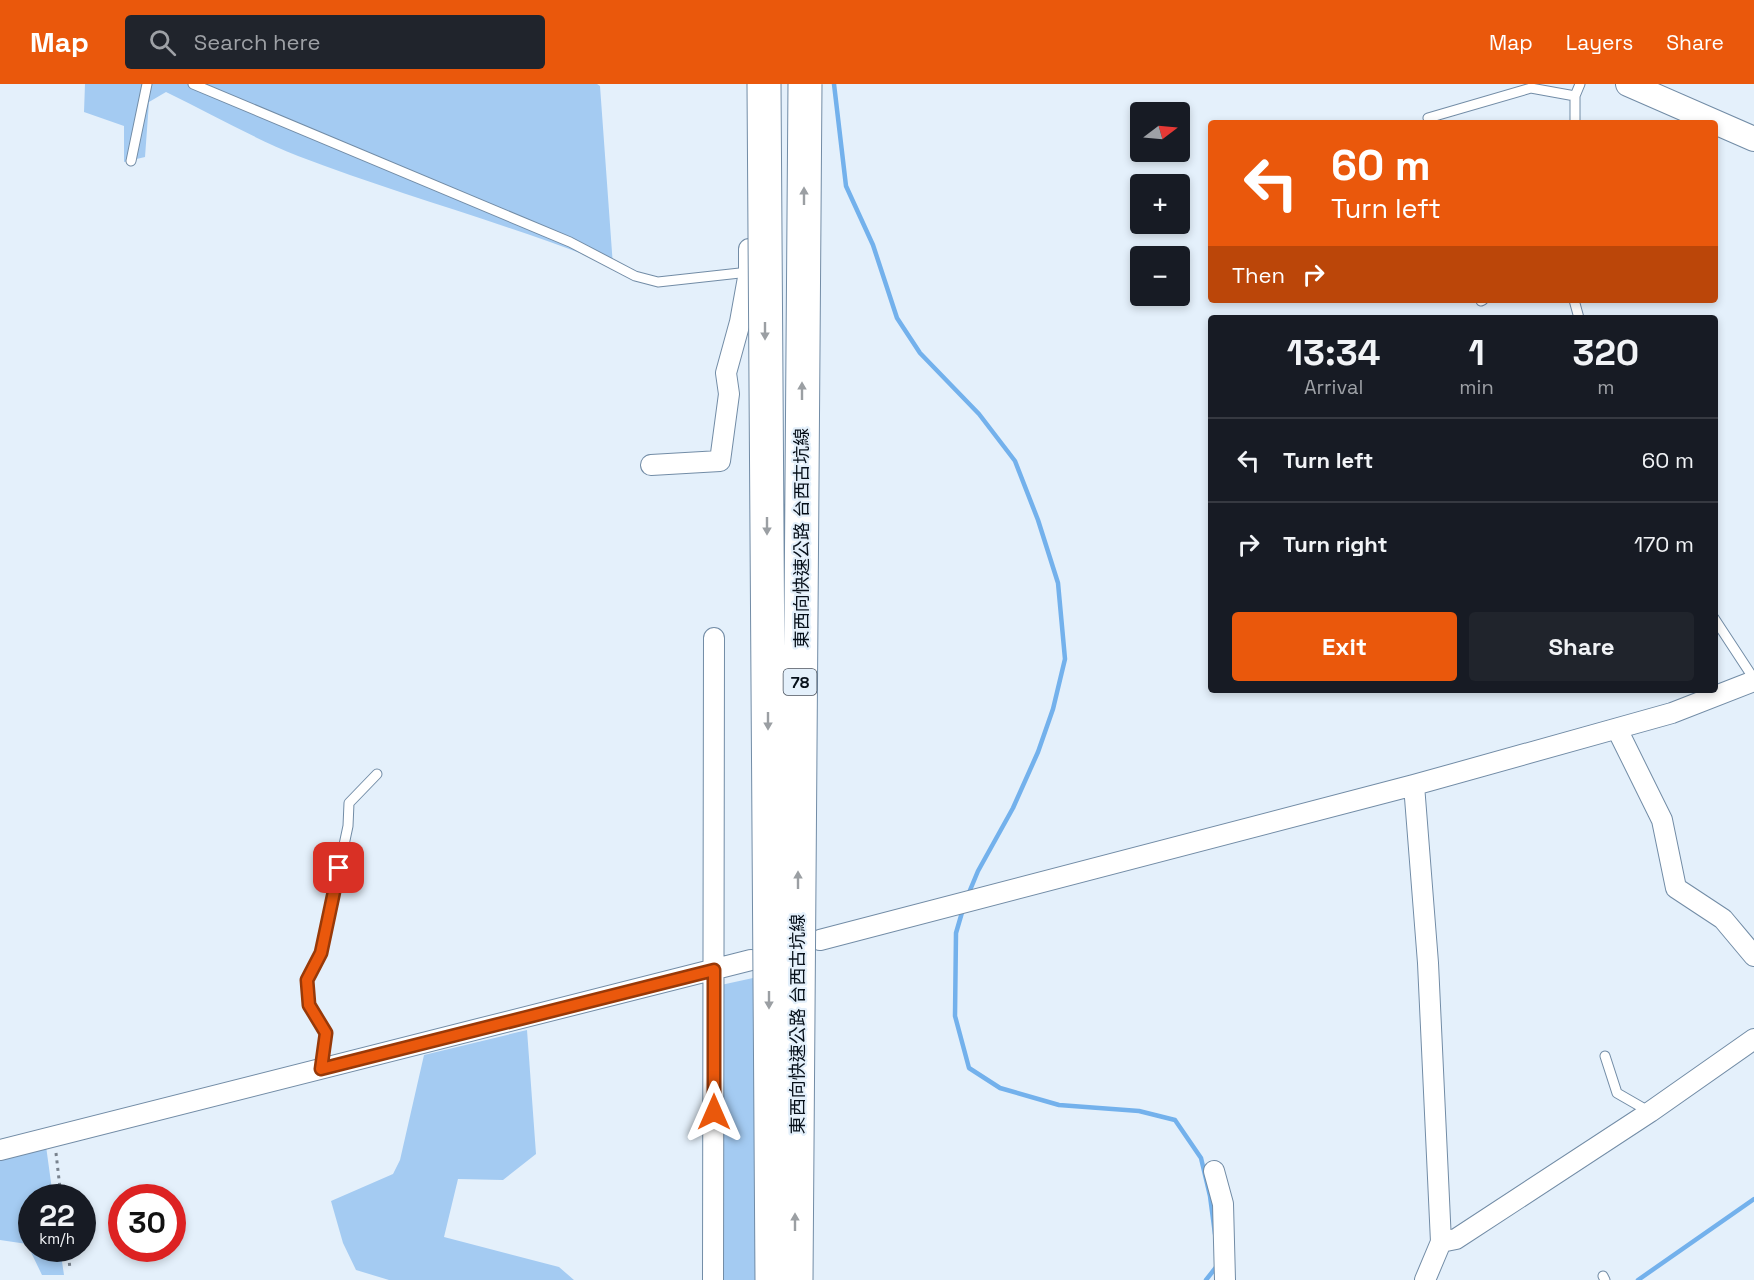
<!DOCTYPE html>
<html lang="en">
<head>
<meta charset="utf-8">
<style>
	:root { --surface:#171b24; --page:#20242c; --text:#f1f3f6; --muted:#9ea1a6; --line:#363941; --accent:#ea580c }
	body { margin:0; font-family:"Space Grotesk","Noto Sans TC",sans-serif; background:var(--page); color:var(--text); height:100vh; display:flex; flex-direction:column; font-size:22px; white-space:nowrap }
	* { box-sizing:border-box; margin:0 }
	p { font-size:20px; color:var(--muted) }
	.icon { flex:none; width:33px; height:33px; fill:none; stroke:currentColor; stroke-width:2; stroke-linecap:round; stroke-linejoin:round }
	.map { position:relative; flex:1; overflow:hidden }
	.drawer { position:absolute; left:1208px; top:231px; width:510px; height:378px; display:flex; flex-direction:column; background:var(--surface); border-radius:6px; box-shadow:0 3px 9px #0003 }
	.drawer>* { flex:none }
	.guide { position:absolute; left:1208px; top:36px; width:510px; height:183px; border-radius:6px; box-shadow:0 3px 9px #0003; background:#ea580c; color:#fff; overflow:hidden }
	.needle { width:39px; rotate:74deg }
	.fabs { position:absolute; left:1130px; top:18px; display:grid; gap:12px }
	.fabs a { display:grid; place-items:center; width:60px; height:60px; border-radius:6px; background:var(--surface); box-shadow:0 3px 9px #0003; font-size:30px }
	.speed { position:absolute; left:18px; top:1100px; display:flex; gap:12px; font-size:30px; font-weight:700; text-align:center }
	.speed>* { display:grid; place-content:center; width:78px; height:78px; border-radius:50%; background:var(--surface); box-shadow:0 3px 9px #0003; line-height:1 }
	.speed small { font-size:15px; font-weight:400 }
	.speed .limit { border:9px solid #d22; background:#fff; color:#111 }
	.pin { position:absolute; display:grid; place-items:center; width:51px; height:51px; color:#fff; margin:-26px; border-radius:12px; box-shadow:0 3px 9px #0006 }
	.me { position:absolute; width:66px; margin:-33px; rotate:0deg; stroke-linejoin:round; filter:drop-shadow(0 0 4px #0008) }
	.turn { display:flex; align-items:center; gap:21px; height:126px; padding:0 24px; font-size:27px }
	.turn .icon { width:78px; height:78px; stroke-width:2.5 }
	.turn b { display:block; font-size:42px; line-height:51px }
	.then { display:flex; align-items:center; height:57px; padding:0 24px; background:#0003; gap:12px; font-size:22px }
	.eta { display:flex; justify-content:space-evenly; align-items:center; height:102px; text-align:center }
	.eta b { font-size:36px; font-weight:600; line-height:42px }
	.cta { display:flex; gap:12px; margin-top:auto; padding:12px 24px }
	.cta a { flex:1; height:69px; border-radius:6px; background:var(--accent); color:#fff; font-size:24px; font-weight:600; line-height:69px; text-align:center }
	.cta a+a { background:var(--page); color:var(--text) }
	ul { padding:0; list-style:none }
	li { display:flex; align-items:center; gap:18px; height:84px; padding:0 24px; border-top:2px solid var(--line) }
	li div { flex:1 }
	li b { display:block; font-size:22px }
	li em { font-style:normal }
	header { display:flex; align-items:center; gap:36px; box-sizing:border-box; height:84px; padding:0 30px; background:var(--accent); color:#fff }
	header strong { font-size:28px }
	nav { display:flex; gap:33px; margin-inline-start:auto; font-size:21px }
	.search { width:420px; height:54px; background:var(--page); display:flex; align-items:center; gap:15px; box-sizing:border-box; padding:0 21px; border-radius:6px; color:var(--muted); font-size:22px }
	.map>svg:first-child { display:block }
</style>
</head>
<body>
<header>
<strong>Map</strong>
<div class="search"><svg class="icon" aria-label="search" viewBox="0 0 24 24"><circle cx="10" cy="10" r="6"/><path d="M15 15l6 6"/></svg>Search here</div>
<nav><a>Map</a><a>Layers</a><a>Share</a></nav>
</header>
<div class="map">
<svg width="1754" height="1196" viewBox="0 0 1754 1196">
	<rect width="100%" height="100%" fill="#e4f0fb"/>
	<path fill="#a4cbf2" d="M85 0H597L600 2 613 182C510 140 402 112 298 72 253 54 209 29 166 8L149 18 145 73 124 78V42L84 28Z
		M753 894 759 1196H721V901Z
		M527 946 536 1070 503 1096 458 1095 444 1153 559 1183 574 1196H389L356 1186 343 1159 331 1117 393 1090 400 1076 424 971Z
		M46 1062 53 1113H32V1164H60L64 1191H42L27 1160 0 1156V1074Z"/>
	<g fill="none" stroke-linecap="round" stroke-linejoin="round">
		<path stroke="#73b1ec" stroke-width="4.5" d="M834 0 846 102 873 161 897 234 920 269 979 330 1015 377 1038 436 1058 499 1065 575 1053 625 1038 668 1013 724 978 787 968 811
			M963 825 956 849 955 932 969 984 1000 1004 1059 1021 1139 1027 1175 1036 1201 1074 1210 1112 1215 1150
			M1206 1196 1217 1182
			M1638 1196 1754 1115"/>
		<g stroke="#728ca6" stroke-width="11">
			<path id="service" d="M193 0 570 158 635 192 658 198 749 188
				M1428 34 1531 4 1575 12
				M1575 39V12L1580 0
				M131 77 147 0
				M1574 216 1579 234
				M1481 217 1483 216
				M1714 534 1754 595
				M1605 972 1617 1009 1650 1028
				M321 985 326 949 309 921 307 896 321 869 348 742 349 719 377 690
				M1603 1192 1605 1196"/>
		</g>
		<g stroke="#728ca6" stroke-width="22">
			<path id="minor" d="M651 381 720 377 729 310 726 289 740 238 749 188V165
				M1617 645 1662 736 1676 804 1723 835 1754 872
				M1414 701 1428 879 1441 1158 1425 1196
				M820 856 1414 701 1672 629 1754 597
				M0 1066 751 876
				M1214 1087 1223 1120 1225 1196
				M1441 1158 1456 1155 1650 1028 1754 955
				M713 1196 714 554"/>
		</g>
		<g stroke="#728ca6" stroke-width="26">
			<path id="tertiary" d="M1628 0 1754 55"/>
		</g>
		<path stroke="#78828d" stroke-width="3" stroke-dasharray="3 4.5" stroke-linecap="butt" d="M56 1069 61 1113
			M68 1164 70 1186"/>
		<use href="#service" stroke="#fff" stroke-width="9"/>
		<use href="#minor" stroke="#fff" stroke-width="20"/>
		<use href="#tertiary" stroke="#fff" stroke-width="24"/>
		<g stroke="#728ca6" stroke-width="35" stroke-linecap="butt">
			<path id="trunk-bridge" d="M764 0 772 1196
				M796 1196 805 0"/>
		</g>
		<use href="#trunk-bridge" stroke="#fff" stroke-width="33"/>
	</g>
	<defs><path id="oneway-solid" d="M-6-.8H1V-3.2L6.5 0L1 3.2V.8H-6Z" transform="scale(1.5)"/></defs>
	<g fill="#9b9fa3">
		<use href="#oneway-solid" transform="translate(804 112) rotate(-90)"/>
		<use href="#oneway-solid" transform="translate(765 247) rotate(90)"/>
		<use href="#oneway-solid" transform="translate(802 307) rotate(-90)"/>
		<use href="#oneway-solid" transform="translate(767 442) rotate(90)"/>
		<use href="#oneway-solid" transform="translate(768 637) rotate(90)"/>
		<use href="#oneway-solid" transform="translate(798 796) rotate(-90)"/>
		<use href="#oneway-solid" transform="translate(769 916) rotate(90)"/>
		<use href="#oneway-solid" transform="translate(795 1138) rotate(-90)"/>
	</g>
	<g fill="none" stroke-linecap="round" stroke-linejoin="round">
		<g stroke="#983908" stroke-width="15">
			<path id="route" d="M339 784 321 869 307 896 309 921 326 949 321 985 714 886V1028"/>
		</g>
		<use href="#route" stroke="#ea580c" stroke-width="10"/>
	</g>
	<g text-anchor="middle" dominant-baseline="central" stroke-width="4.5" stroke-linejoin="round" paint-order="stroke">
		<rect fill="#e4f0fb" stroke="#49525d" stroke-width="1.5" x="783.5" y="585" width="33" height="26" rx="4.5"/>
		<g font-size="16" font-weight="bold" fill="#060f19">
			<text x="800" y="598">78</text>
		</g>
		<g font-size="18" fill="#060f19" stroke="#e4f0fb">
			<text transform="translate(801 454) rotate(-90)">東西向快速公路 台西古坑線</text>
			<text transform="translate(797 940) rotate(-90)">東西向快速公路 台西古坑線</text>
		</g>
	</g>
</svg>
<div class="fabs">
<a><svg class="needle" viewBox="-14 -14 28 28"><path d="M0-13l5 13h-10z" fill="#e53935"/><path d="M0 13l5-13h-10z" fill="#9ea1a6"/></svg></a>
<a>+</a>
<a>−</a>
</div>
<div class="speed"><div>22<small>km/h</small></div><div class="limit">30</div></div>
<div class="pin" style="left:339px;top:784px;background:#d93025"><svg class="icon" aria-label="arrive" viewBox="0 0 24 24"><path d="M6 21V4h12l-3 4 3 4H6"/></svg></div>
<svg class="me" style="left:714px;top:1028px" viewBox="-20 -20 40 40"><path d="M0-17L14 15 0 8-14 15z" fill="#ea580c" stroke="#fff" stroke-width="4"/></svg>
<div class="guide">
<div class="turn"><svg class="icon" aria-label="left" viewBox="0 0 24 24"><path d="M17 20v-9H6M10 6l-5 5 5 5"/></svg><div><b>60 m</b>Turn left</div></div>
<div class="then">Then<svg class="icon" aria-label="right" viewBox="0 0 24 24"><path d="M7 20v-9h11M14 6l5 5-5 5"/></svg></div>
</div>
<section class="drawer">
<div class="eta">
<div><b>13:34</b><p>Arrival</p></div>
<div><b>1</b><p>min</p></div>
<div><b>320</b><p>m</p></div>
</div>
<ul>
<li><svg class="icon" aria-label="left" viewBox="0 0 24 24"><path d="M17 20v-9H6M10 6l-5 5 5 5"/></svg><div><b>Turn left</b></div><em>60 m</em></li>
<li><svg class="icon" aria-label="right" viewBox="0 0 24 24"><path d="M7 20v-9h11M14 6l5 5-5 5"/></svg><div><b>Turn right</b></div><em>170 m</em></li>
</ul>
<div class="cta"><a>Exit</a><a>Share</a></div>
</section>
</div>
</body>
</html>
